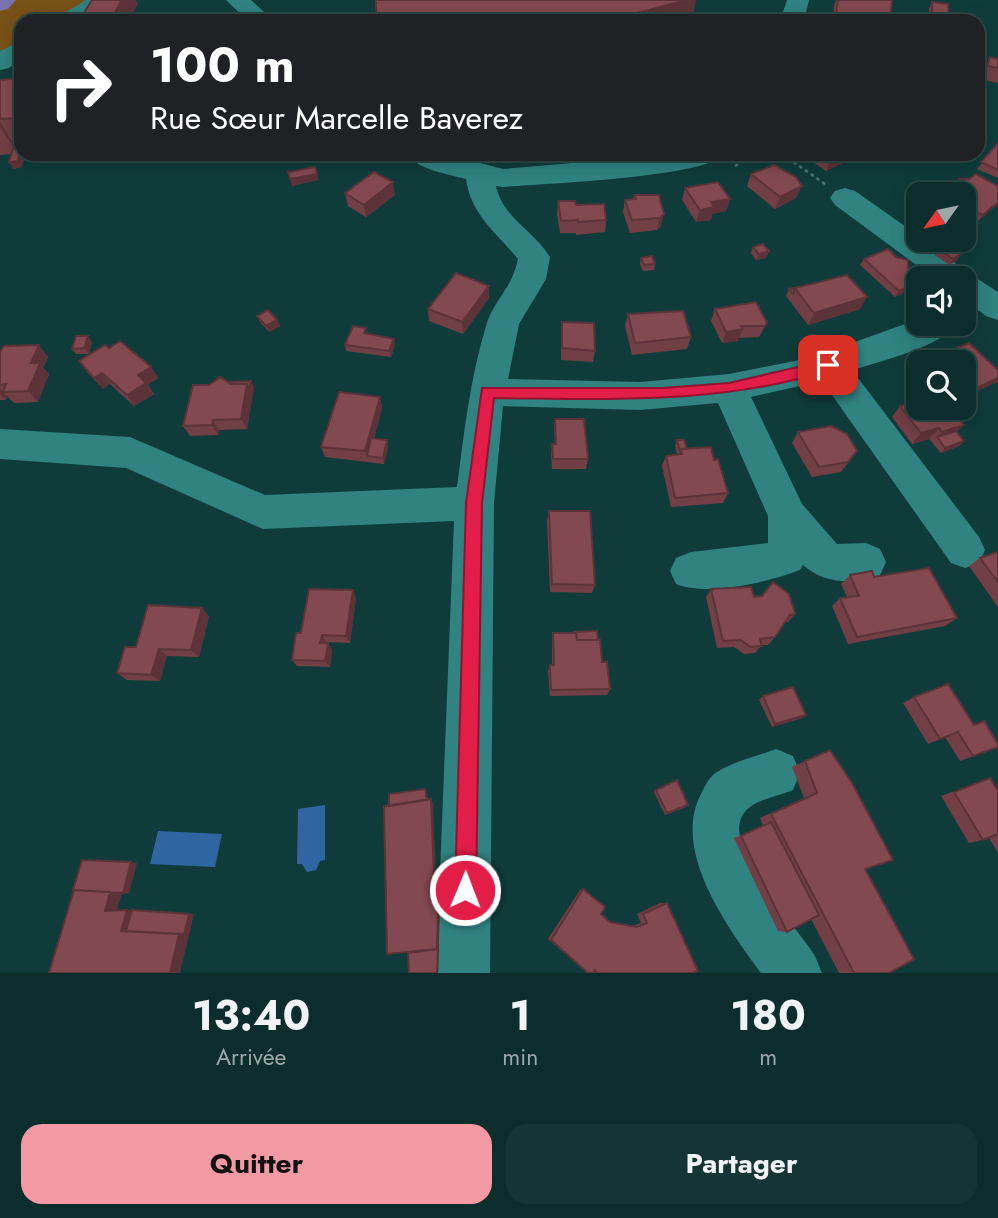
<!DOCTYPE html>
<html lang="fr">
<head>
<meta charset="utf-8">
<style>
	:root { --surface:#0b2d2c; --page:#143534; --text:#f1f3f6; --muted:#9aa8a9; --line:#2b4948; --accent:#f49aa4 }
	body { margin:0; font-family:Jost,sans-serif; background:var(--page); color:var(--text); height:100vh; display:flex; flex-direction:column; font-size:26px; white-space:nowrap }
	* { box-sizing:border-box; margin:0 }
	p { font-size:23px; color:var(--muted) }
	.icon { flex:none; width:38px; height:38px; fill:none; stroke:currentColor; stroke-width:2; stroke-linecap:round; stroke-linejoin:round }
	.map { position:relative; height:973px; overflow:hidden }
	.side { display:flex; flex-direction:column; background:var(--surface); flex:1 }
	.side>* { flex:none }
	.top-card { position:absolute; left:14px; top:14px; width:971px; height:147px; border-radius:21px; box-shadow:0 4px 18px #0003,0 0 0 2px var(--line); background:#202124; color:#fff; overflow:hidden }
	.needle { width:46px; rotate:237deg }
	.fabs { position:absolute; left:906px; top:182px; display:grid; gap:14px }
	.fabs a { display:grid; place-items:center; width:70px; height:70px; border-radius:14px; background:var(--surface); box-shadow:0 4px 18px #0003,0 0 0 2px var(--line); font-size:35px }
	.pin { position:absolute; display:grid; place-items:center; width:60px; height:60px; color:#fff; margin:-30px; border-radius:14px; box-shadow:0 4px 10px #0006 }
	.me { position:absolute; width:77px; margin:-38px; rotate:1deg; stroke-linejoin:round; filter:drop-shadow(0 0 5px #0008) }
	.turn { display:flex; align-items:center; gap:24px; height:147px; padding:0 21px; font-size:32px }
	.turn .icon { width:91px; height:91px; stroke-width:2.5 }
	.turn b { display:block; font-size:49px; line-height:60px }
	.eta { display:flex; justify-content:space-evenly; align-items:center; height:119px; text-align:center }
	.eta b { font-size:42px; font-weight:700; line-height:49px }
	.cta { display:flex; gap:14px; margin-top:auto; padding:14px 21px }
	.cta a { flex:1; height:80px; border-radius:21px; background:var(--accent); color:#111; font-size:28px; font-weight:700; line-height:80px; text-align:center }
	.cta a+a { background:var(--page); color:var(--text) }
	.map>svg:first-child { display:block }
</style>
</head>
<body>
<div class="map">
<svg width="998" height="973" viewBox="0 0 998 973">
	<rect width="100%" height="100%" fill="#0f3c3b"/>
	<path fill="#785116" d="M0 0H90L56 21H21V43L0 56Z"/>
	<path fill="#2f65a1" d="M325 805V860L320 861 316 870 307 872 302 864H297L298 809Z
		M158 831 222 834 215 867 150 864Z"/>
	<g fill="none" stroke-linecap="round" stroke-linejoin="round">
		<path stroke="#4e7977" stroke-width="2.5" stroke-dasharray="3.5 3.5" stroke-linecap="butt" d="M782 154 825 184
			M735 166 756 154"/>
		<path fill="#308381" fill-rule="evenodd" d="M86 0H114C101 20 77 21 55 21L59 16Z
			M226 0H251L274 21H248Z
			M787 0H809L804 21H780Z
			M21 41V59L9 68 0 70V51Z
			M407 154H446L503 169 678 154H725C709 177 539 184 503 187L496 186C502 217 534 231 550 257L546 279 519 324 508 379 640 382 729 374 810 358 919 319V324H956C944 346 878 362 852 370L979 537 985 550 979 563 965 568 951 563 822 381 751 397 802 504 837 544 866 543 880 549 886 562 880 575C855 585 824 584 803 565L800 570C768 582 709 597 676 584L670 571 676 558 691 552 768 543V516L718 403 640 410 503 406 494 503 490 973H436L454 521 263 529 126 468 0 459V429L130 437 265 495 457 487C464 433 470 379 486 326 493 301 512 289 518 259 496 232 471 215 466 179 448 174 418 170 407 154Z
			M845 188 855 191 919 236V240H924L970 274 998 292V320L986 316 964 300V278H934L835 205 830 198 835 191Z
			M776 749 793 756 800 773 793 790C779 796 753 800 744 813 719 845 797 927 813 953 817 959 819 967 822 973H761C728 928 671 851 701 794 704 788 707 781 712 776 728 762 756 757 776 749Z"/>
		<path fill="#7a71b0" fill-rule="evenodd" d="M0 0H16L8 9 0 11Z"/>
	</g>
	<path fill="#713f45" d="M836 0H892L890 21H833L834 5Z
		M932 2 949 21H893L896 14 929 18V8Z
		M990 57 998 59V83L980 79 983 70Z
		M21 78V154L22 167 13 169 12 154 0 155V80Z
		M998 143V178L977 169Z
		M807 154H855L853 158 826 171 806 157Z
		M915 154H929L925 158Z
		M936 154H962L956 163Z
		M751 174 796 198 775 209 747 186Z
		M959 179 998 186V204L978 221 964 213V194H942L956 184Z
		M685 188 730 199 726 211 712 214 711 220 696 222 682 200Z
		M345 193 395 195 366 217 348 206Z
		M634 195H659L661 226 657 230 630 233 623 212 625 200 633 199Z
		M558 201 576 205 606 220 605 232 576 235V233H560L557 214Z
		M964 223 972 228 968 234 964 236 973 242 969 249 961 253 957 260 949 265 917 242 919 239V240H964Z
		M753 247 769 251 766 258 756 260 751 253Z
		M641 258 655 264 654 270 643 271 640 264Z
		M864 259 908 267 919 278 895 297 860 265Z
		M799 288 860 309 808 325 786 296 789 289Z
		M489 298 463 334 429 321 428 309Z
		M715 309 767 323 759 337 739 338 738 341 722 343 711 321Z
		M628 314 691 337 687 349 632 355 625 326Z
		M257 316 277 320 280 326 269 332 260 322Z
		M562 322 595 351 593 362 561 360V333Z
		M92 342 89 354H76L72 349Z
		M345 345H395L391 357 346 351Z
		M109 348 151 367 158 378 148 385 154 394 134 406 110 384 103 389 87 372 79 361Z
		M0 352 48 357 43 368 49 374 38 402 14 403 7 396 6 400H0Z
		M942 354 998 370V382L972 393 964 386V362H940L938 360Z
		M251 381 254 387 247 429 219 430 218 435 190 436 183 426 228 382Z
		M380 397 382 408 374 439 387 440 388 446 384 464 325 457 321 447Z
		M900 406 957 432 964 441 959 446 941 453 929 439 912 444 892 417Z
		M555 419 588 459 586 469H552L551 454 552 444H555L554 429Z
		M798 432 857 451 841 472 812 477 792 443Z
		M677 440 687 449 714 460 728 493 723 503 671 507 662 466 666 456 677 454 675 446Z
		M549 511 595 585 592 593 550 592 547 521Z
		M998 552V607L969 566 980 558Z
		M850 575 957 618 945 626 848 644 832 606 840 598 847 597 841 584Z
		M773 582 795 614 788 622H785L775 637 768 645H762L755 653 744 654 734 647 717 648 706 597 711 589 754 597 762 596Z
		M356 598 350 643 326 642 332 650 330 667 297 666 292 660 301 633Z
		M209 616 199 657 167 656 160 681 127 680 117 673 136 647Z
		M553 633 602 662 610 689 607 695 550 696 548 672 550 665H552V640Z
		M763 696 802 718 772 727 759 700Z
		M914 697 974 725 998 747 960 761 945 737 928 744 903 703Z
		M805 761 865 869 889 973H839L811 919 787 932 778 931 734 838 763 825 760 818 804 798 792 767Z
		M990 778 998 791V853L989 838 983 840 969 843 941 796Z
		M656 790 686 807 665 815 654 792Z
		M583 889 601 914 610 922 632 926 641 923 637 914 660 903H667L693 973H587L548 939 580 890Z"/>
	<path fill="#5c3338" d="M122 0H136L138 4 128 21H110Z
		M671 0H696L692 21H610V20Z
		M0 122 18 151 17 154 0 126Z
		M21 149V154H25L22 167 13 169 9 162Z
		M88 154H99V158L91 160Z
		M380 154H389L381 158Z
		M841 154H855L853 158 826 171 831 159Z
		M317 174 319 180 292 186 290 179Z
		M393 182 395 195 366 217 364 205Z
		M802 186 796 198 775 209 780 197Z
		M730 199 726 211 712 214 711 220 696 222 700 210 711 202Z
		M998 202V204L978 221 983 215Z
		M664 214 661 226 657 230 660 218Z
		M972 228 968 234 964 236V233Z
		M973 242 969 249 954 257 958 251Z
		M769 251 766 258 756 260 759 254Z
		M961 254 957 260 949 265 953 259Z
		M919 283V287L895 297 899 291Z
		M489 286V298L463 334 462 322Z
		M867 297 860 309 808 325 814 313Z
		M277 320 280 326 269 332 266 326Z
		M743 329 738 341 722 343 726 332Z
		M88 336 92 342 89 354 84 348Z
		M394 339 395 345 391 357 389 351Z
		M39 345 48 357 43 368 49 374 38 402 28 391 31 363Z
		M151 367 158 378 148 385 154 394 134 406 127 395 138 375Z
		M102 373 110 384 103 389 94 378Z
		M998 378V382L972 393 977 388Z
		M251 381 254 387 247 429 241 419 247 384Z
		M0 388 7 396 6 400 0 394Z
		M380 397 382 408 369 457 367 456 365 451Z
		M213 420 219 430 218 435 212 425Z
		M964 425 954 435 937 437 942 432Z
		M939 428 929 439 912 444 921 433Z
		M387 440 388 446 384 464 383 458Z
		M964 441 959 446 941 453 945 448Z
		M353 590 356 598 350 643 346 636Z
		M202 608 209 616 199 657 191 650Z
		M322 635 326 642 325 650 320 643Z
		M328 643 332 650 330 667 325 661Z
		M159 649 167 656 160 681 151 675Z
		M806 715 802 718 772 727 775 724Z
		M431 799 433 803 436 877 434 876Z
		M131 862 137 863 129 894 123 893Z
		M439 875 441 876 438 973H437Z
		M110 892 122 893 117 911H105Z
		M127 910H138L132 930 121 931Z
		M189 914H194L180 973H170L179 934Z"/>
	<path fill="#834950" stroke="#5c3338" stroke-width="2" d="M92 0H122L110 21H79Z
		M376 0H687L610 20 611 21H376Z
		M838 0H892L890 21H869L836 16Z
		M932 2 948 4 949 21 932 19Z
		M896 14 935 19V21H896Z
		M990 57 998 59V68L987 66Z
		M21 78V118L0 119V80Z
		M998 143V170L981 162Z
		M21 144 18 161 9 162 14 145Z
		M824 154H841L831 159Z
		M774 165 796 177 802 186 780 197 751 174Z
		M315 167 317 174 290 179 288 172Z
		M374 172 393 182 364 205 345 193Z
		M976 174 998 186V202L983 215 964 204V194H946L943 193 959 182V179H969Z
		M718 182 730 199 711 202 714 207 700 210 685 188Z
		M634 195H659L664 214 660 218 632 220 625 200 636 199Z
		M558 201H575L576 205 604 204 606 220 578 222V220L561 221Z
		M964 223 972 228 964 233Z
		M964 236 973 242 958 251 961 254 953 259 926 240H964Z
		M763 244 769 251 759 254 753 247Z
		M888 249 896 257 908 260V267L912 272 919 269 929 278H919V283L899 291 864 259Z
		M652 256 655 264 644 265 641 258Z
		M456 273 489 286 462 322 428 309Z
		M847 275 867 297 814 313 795 288Z
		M799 287 795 288 793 294 789 289Z
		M756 302 767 323 765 326H741L743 329 726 332 715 309Z
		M268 310 277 320 266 326 257 316Z
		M683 311 691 337 635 343 628 314Z
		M562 322 594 323 595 351 562 348Z
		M353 326 366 328 364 333 394 339 389 351 345 345Z
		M76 336H88L84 348 72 349Z
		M120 341 151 367 138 375 146 383 127 395 102 373 94 378 79 361 105 345 109 348Z
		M969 343 998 370V378L977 388 964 375V362H951L942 354Z
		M39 345 31 363H40L28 391 3 392 6 384 0 385V352L4 346Z
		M220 377 231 384H247L241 419 213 420 212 425 183 426 193 385H209Z
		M251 381 249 389 247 384H231L228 382Z
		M339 392 380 397 365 451 321 447Z
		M919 401V408H950L964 425 942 432 939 428 921 433 900 406Z
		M555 419H584L588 459H553L552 444H556Z
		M831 426 847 434 857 451 848 462 819 467 798 432Z
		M956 431 964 441 945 448 937 437Z
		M371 438 387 440 383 458 367 456Z
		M677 440H684L687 449H681L680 452Z
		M711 447 714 460 718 459 728 493 675 498 666 456 682 454 681 449Z
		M549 511H590L595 585 552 584Z
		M998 552V582L980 558Z
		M929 568 957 618 857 637 840 598 859 596 850 575 872 571 874 577Z
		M773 582 789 594 795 614 790 615 775 637 760 639 762 646 750 647 741 640 723 641 711 589 751 587 754 597 762 596Z
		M309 589 353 590 346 636 322 635 320 643H328L325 661 292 660 296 633H301Z
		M148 605 202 608 191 650 159 649 151 675 117 673 125 647H136Z
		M597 631 598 640H577L576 633 575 632Z
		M553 633H576L577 640H600L602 662H607L610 689 551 690 550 665H554Z
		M948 684 974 725 984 721 998 744V747L973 756 958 732 940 739 914 697Z
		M793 687 806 715 775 724 763 696Z
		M830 750 852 783 893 860 865 869 914 959 889 973H854L771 814 817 793 805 761Z
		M990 778 998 791V834L983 840 954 792Z
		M677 780 688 805 667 813 656 790Z
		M425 789 427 800 389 806V794Z
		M431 799 434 876 439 875 437 949 387 954 384 806Z
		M771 822 819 915 787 932 741 836Z
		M82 860 131 862 123 893 73 890Z
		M583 889 605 907 601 914 610 922 637 927 647 923 643 914 667 903 698 971 693 973H598L595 970 593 973H588L551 940Z
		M74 890 110 892 105 911 127 910 121 931 179 934 170 973H49Z
		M132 910 189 914 184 934 126 931Z
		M438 949 437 973H409L408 953Z"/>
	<path fill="#e11d48" stroke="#92132f" stroke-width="2" d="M828 360 836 365 834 369C721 405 610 399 494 398L482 503 476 890 473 897 465 900 458 897 455 890 466 503 482 388H662L729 383Z"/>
</svg>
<div class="fabs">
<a><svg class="needle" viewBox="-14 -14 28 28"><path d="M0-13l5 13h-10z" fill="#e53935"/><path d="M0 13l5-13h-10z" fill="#9aa8a9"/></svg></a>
<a><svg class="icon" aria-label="sound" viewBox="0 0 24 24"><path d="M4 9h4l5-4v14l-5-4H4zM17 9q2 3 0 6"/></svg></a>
<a><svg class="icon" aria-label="search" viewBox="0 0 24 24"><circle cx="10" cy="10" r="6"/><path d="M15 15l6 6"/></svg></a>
</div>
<div class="pin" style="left:828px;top:365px;background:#d93025"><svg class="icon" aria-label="arrive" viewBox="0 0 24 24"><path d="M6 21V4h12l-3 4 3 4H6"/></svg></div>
<svg class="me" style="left:465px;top:890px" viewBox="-20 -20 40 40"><circle r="17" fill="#e11d48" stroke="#fff" stroke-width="3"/><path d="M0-11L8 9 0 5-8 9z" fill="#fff"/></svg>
<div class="top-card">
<div class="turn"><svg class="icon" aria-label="right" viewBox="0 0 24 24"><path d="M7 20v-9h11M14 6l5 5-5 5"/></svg><div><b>100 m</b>Rue Sœur Marcelle Baverez</div></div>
</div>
</div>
<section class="side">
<div class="eta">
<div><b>13:40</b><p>Arrivée</p></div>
<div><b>1</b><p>min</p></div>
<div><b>180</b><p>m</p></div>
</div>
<div class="cta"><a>Quitter</a><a>Partager</a></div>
</section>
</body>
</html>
